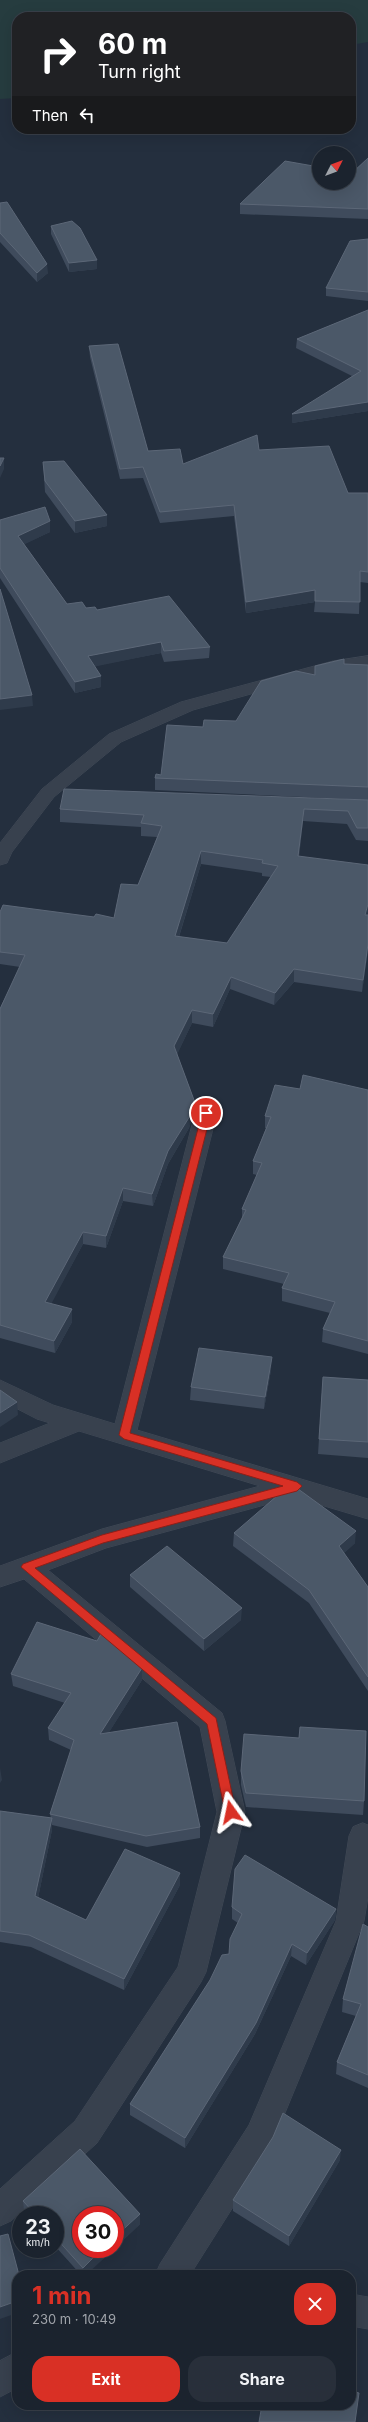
<!DOCTYPE html>
<html lang="en">
<head>
<meta charset="utf-8">
<style>
	:root { --surface:#1b232e; --page:#282f3a; --text:#f1f3f6; --muted:#a0a4aa; --line:#39404a; --accent:#d93025 }
	body { margin:0; font-family:Inter,sans-serif; background:var(--page); color:var(--text); height:100vh; display:flex; flex-direction:column; font-size:15px; white-space:nowrap }
	* { box-sizing:border-box; margin:0 }
	p { font-size:13px; color:var(--muted) }
	.icon { flex:none; width:22px; height:22px; fill:none; stroke:currentColor; stroke-width:2; stroke-linecap:round; stroke-linejoin:round }
	.map { position:relative; flex:1; overflow:hidden }
	.details { position:absolute; left:12px; top:2270px; width:344px; height:140px; display:flex; flex-direction:column; background:var(--surface); border-radius:16px; box-shadow:0 4px 16px #0002,0 0 0 1px var(--line) }
	.details>* { flex:none }
	.guide { position:absolute; left:12px; top:12px; width:344px; height:122px; border-radius:16px; box-shadow:0 4px 16px #0002,0 0 0 1px var(--line); background:#202124; color:#fff; overflow:hidden }
	.needle { width:26px; rotate:48deg }
	.controls { position:absolute; left:312px; top:146px; display:grid; gap:8px }
	.controls a { display:grid; place-items:center; width:44px; height:44px; border-radius:50%; background:var(--surface); box-shadow:0 4px 16px #0002,0 0 0 1px var(--line); font-size:20px }
	.speed { position:absolute; left:12px; top:2206px; display:flex; gap:8px; font-size:20px; font-weight:700; text-align:center }
	.speed>* { display:grid; place-content:center; width:52px; height:52px; border-radius:50%; background:var(--surface); box-shadow:0 4px 16px #0002,0 0 0 1px var(--line); line-height:1 }
	.speed small { font-size:10px; font-weight:400 }
	.speed .limit { border:6px solid #d22; background:#fff; color:#111 }
	.pin { position:absolute; display:grid; place-items:center; width:34px; height:34px; color:#fff; margin:-17px; border:2px solid #fff; border-radius:50%; box-shadow:0 1px 4px #0007 }
	.me { position:absolute; width:44px; margin:-22px; rotate:348deg; stroke-linejoin:round; filter:drop-shadow(0 0 3px #0008) }
	.turn { display:flex; align-items:center; gap:14px; height:84px; padding:0 20px; font-size:18px }
	.turn .icon { width:52px; height:52px; stroke-width:2.5 }
	.turn b { display:block; font-size:28px; line-height:34px }
	.then { display:flex; align-items:center; height:38px; padding:0 20px; background:#0003; gap:8px; font-size:15px }
	.round { display:grid; place-items:center; flex:none; width:42px; height:42px; border-radius:16px; background:var(--page) }
	.summary { display:flex; align-items:center; justify-content:space-between; height:68px; padding:0 20px }
	h1 { font-size:24px; font-weight:700; line-height:30px; color:var(--accent) }
	.primary-button { display:flex; gap:8px; margin-top:auto; padding:8px 20px }
	.primary-button a { flex:1; height:46px; border-radius:16px; background:var(--accent); color:#fff; font-size:16px; font-weight:700; line-height:46px; text-align:center }
	.primary-button a+a { background:var(--page); color:var(--text) }
	.map>svg:first-child { display:block }
</style>
</head>
<body>
<div class="map">
<svg width="368" height="2422" viewBox="0 0 368 2422">
	<rect width="100%" height="100%" fill="#242f3e"/>
	<path fill="#263c3f" d="M0 0H368V42L351 45V17H17V98L0 99Z"/>
	<g fill="none" stroke-linecap="round" stroke-linejoin="round">
		<g stroke="#414a57" stroke-width="1">
			<path id="minor" d="M368 656V666L334 671 193 710 121 742 54 797 12 852 7 863 0 865V843L42 789 109 734 181 702 333 661Z
				M206 1106 213 1108 217 1113 137 1430 368 1499V1519L294 1497 106 1548 48 1570 222 1713 225 1721 245 1812 206 1972 201 1982 97 2143 11 2221 0 2226V2189L75 2121 178 1967 217 1812 200 1727 24 1579 0 1587V1566L102 1529 260 1486 79 1431 0 1463V1443L50 1423 37 1419 0 1400V1380L53 1405 115 1424 195 1113 199 1108Z
				M363 1823 368 1825V1897L364 1921 271 2147 190 2275H155L160 2264 249 2125 336 1921 349 1836 353 1827Z
				M351 2294 368 2297V2329L351 2326Z
				M17 2352V2388L0 2397V2361Z"/>
		</g>
		<use href="#minor" fill="#38414e" fill-rule="evenodd"/>
	</g>
	<path fill="#3f4b5c" fill-rule="evenodd" d="M368 158V219L240 214V204L352 173Z
		M0 203 48 273 37 282 0 242Z
		M51 226 97 269 69 272 51 234Z
		M368 239V301L326 296V288Z
		M368 310V411L292 423 352 376 296 348 297 339Z
		M89 346 148 451 183 464 259 450 348 493H368V583L360 582 359 614 314 612 315 602 246 613 234 516 160 523 143 478 120 479 90 357Z
		M43 462 107 526 75 533 45 492Z
		M0 520 50 532 24 544 67 604 97 610 210 647 209 658 164 662 161 653 94 666 101 676V687L75 693 0 578Z
		M344 664 368 665V800L155 790V778L161 775 203 727 236 721 314 675 315 666Z
		M368 800V841L356 840 347 824 303 821 299 856 368 915V950L362 992 294 982 274 1005 230 989 213 1027 192 1023 177 1054 194 1100V1112L189 1128 168 1164 153 1206 123 1201 106 1248 83 1244 51 1303 72 1322 55 1353 0 1338V1008L20 967 0 964V912L114 918 138 885 157 837 141 836V827L60 822V809ZM201 864 262 873V876L271 877 227 943 179 937Z
		M300 1089 368 1090V1354L322 1342 323 1329 330 1313 282 1301V1288L284 1284 223 1269V1257L242 1218V1209L257 1175 253 1174V1161L266 1128H265V1116Z
		M271 1370 264 1409 190 1400 191 1387Z
		M323 1377 368 1380V1458L318 1454Z
		M234 1533 355 1543 344 1553 368 1587V1691L309 1603 233 1546Z
		M130 1575 241 1620 204 1651 130 1587Z
		M11 1674 142 1680 109 1732 200 1827V1838L147 1847 52 1825V1830L38 1898 86 1920 180 1885 124 1990 31 1947 0 1942V1811L51 1818 50 1814 71 1750 49 1740 48 1728 65 1703 13 1686Z
		M300 1727 364 1801 363 1815 246 1807 241 1785V1771L299 1738Z
		M232 1907 336 1909 335 1920 306 1965 291 1956 255 2034 185 2148 130 2115V2104L229 1954 238 1923 232 1919Z
		M368 1927V2088L336 2074 337 2062 356 2016 342 2012 343 1999Z
		M340 2160 289 2246 233 2211V2200Z
		M23 2201 140 2214V2224L115 2248V2215L86 2275H81L55 2246V2215H28L24 2211Z"/>
	<path fill="#2f3b4b" d="M97 260V269L69 272V263Z
		M47 264 48 273 37 282V273Z
		M368 402V411L292 423V414Z
		M4 458V469L0 478V466Z
		M107 515V526L75 533V521Z
		M50 521V532L19 547 18 536Z
		M315 590V602L246 613V602Z
		M161 642V653L88 668V656Z
		M101 676V687L75 693V682Z
		M32 695 33 706 0 710V699Z
		M304 809 303 821 298 868V856Z
		M201 851V864L175 949V936Z
		M368 904V912L364 928 365 915Z
		M368 944V950L362 992 363 980Z
		M294 969V982L274 1005 275 993Z
		M231 977 230 989 213 1027V1014Z
		M192 1010V1023L175 1059 174 1046Z
		M194 1100V1112L189 1128 168 1164 153 1206 152 1194 168 1151Z
		M123 1188V1201L106 1248V1236Z
		M83 1232V1244L46 1314 45 1302Z
		M72 1309V1322L55 1353 54 1341Z
		M272 1357 271 1370 264 1409 265 1397Z
		M17 1402 18 1415 0 1427V1413Z
		M356 1531 355 1543 338 1559 339 1546Z
		M242 1608 241 1620 204 1651V1639Z
		M142 1668V1680L101 1745 100 1734Z
		M0 1768 2 1780 0 1783Z
		M52 1818V1830L36 1908 35 1896Z
		M180 1873V1885L124 1990V1979Z
		M336 1909 335 1920 306 1965 307 1953Z
		M292 1944 291 1956 255 2034 185 2148V2138Z
		M341 2150 340 2160 289 2246V2236Z
		M140 2214V2224L115 2248V2237Z
		M102 2249H114L86 2275H83V2268Z
		M17 2301V2313L0 2319V2307Z"/>
	<path fill="#4b5868" stroke="#5c6777" fill-rule="evenodd" d="M368 158V209L240 204 285 161 319 167V183H349V172L352 173Z
		M7 202 47 264 37 273 0 233V203Z
		M72 221 80 228 97 260 69 263 51 226Z
		M368 239V292L326 288 350 241Z
		M368 310V402L292 414 361 371 297 339Z
		M118 344 148 451 180 449 183 464 257 435 259 450 329 446 348 493H368V572L360 571V602L315 601V590L246 602 234 505 160 512 143 467 120 469 89 346Z
		M0 458H4L0 466Z
		M64 461 107 515 75 521 45 481 43 462Z
		M45 507 50 521 18 536 67 604 82 602 86 608 95 607 97 610 169 596 210 647 164 651 161 642 88 656 101 676 75 682 0 568V520Z
		M0 589 32 695 0 699Z
		M344 659V664L368 665V787L155 778 156 774 161 775 167 725 203 727 204 720 236 721 261 681 296 671 315 675V666Z
		M64 789 368 800V828H357L348 811 304 809 298 856 368 865V904L365 915H368V944L363 980 294 969 275 993 231 977 213 1014 192 1010 174 1046 194 1100 190 1116 168 1151 152 1194 123 1188 106 1236 83 1232 45 1302 72 1309 54 1341 0 1325V1009L25 955 0 952V912L3 905 94 917 96 914 114 918 121 884 138 885 162 826 141 823 144 815 60 809ZM201 851 263 860 262 863 278 866 227 943 175 936Z
		M303 1075 368 1090V1341L323 1329 335 1302 282 1288 289 1273 223 1257 246 1210 242 1209 262 1163 253 1161 271 1117 265 1116 275 1085 300 1089Z
		M199 1348 272 1357 265 1397 191 1387Z
		M323 1377 368 1380V1442L319 1439Z
		M0 1390 17 1402 0 1413Z
		M294 1486 356 1531 339 1546 368 1587V1677L309 1590 234 1533 285 1489Z
		M167 1546 242 1608 204 1639 130 1575Z
		M37 1622 97 1641 101 1634 142 1668 100 1734 177 1722 200 1827 146 1836 50 1814 74 1740 48 1728 71 1693 11 1674Z
		M300 1727 366 1731 364 1801 246 1793 241 1771 244 1734 299 1738Z
		M0 1811 52 1818 35 1896 86 1920 125 1849 180 1873 124 1979 29 1935 0 1931Z
		M245 1855 336 1909 307 1953 292 1944 256 2023 185 2138 130 2104 210 1980 222 1955 229 1954 230 1939 242 1914 232 1907 235 1869Z
		M363 1924 368 1927V2075L337 2062 361 2004 343 1999Z
		M283 2113 341 2150 289 2236 233 2200 273 2137Z
		M80 2149 140 2214 115 2237V2215H81V2249H102L83 2268 55 2237V2215H36L23 2201Z
		M8 2234 19 2275H17V2301L0 2307V2236Z
		M351 2391 359 2393 355 2422H259L262 2405H351Z"/>
	<path fill="#d93025" stroke="#8d1f18" d="M206 1110 211 1113 130 1433 297 1482 302 1486 297 1491 103 1543 35 1568 216 1718 236 1812 231 1817 225 1812 207 1724 21 1567 23 1564 102 1535 283 1486 124 1439 119 1435 202 1113Z"/>
</svg>
<div class="controls">
<a><svg class="needle" viewBox="-14 -14 28 28"><path d="M0-13l5 13h-10z" fill="#e53935"/><path d="M0 13l5-13h-10z" fill="#a0a4aa"/></svg></a>
</div>
<div class="speed"><div>23<small>km/h</small></div><div class="limit">30</div></div>
<div class="pin" style="left:206px;top:1113px;background:#d93025"><svg class="icon" aria-label="arrive" viewBox="0 0 24 24"><path d="M6 21V4h12l-3 4 3 4H6"/></svg></div>
<svg class="me" style="left:231px;top:1812px" viewBox="-20 -20 40 40"><path d="M0-17L14 15 0 8-14 15z" fill="#d93025" stroke="#fff" stroke-width="4"/></svg>
<div class="guide">
<div class="turn"><svg class="icon" aria-label="right" viewBox="0 0 24 24"><path d="M7 20v-9h11M14 6l5 5-5 5"/></svg><div><b>60 m</b>Turn right</div></div>
<div class="then">Then<svg class="icon" aria-label="left" viewBox="0 0 24 24"><path d="M17 20v-9H6M10 6l-5 5 5 5"/></svg></div>
</div>
<section class="details">
<div class="summary"><div><h1>1 min</h1><p>230 m · 10:49</p></div><a class="round" style="background:#d93025;color:#fff"><svg class="icon" aria-label="close" viewBox="0 0 24 24"><path d="M6 6l12 12M18 6L6 18"/></svg></a></div>
<div class="primary-button"><a>Exit</a><a>Share</a></div>
</section>
</div>
</body>
</html>
